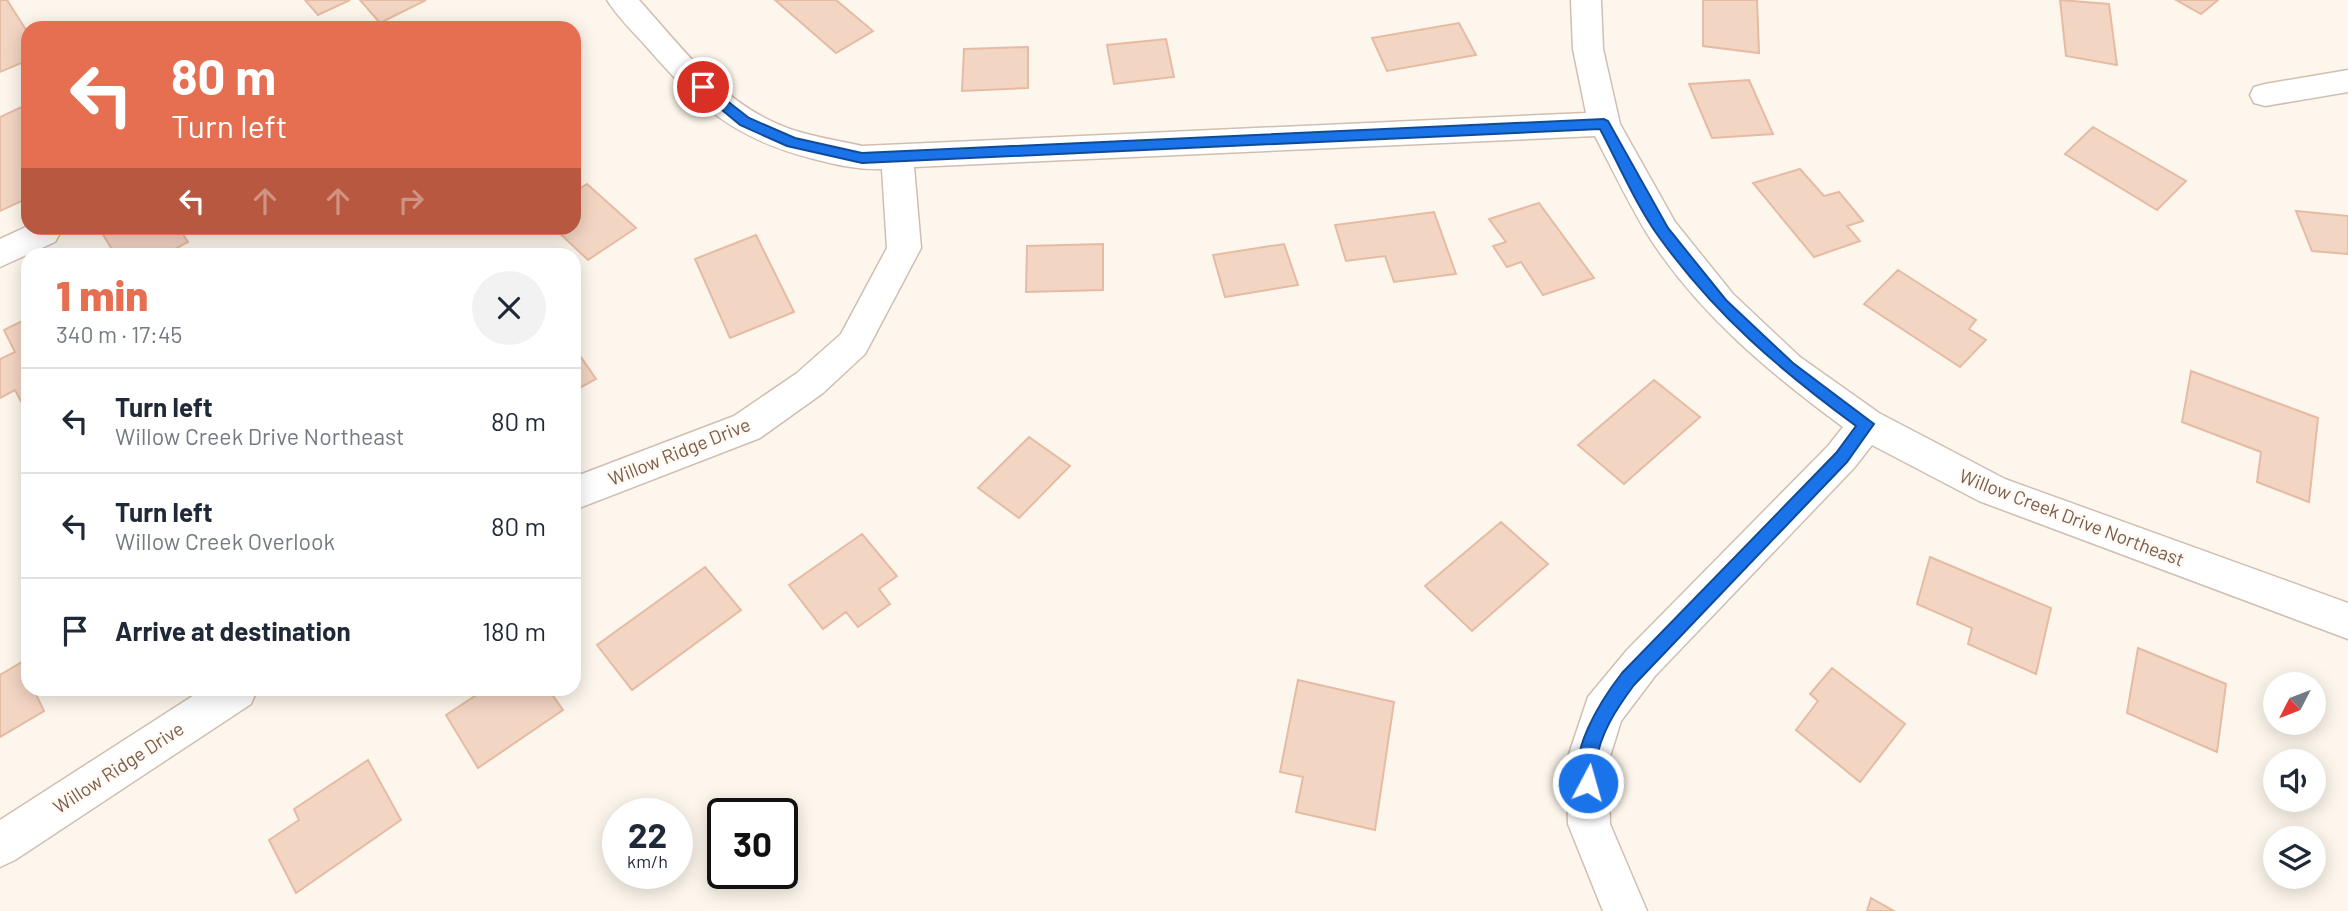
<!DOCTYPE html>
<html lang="en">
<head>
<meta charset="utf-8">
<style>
	:root { --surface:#fff; --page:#f2f2f3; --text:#1f2937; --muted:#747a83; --line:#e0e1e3; --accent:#e76f51 }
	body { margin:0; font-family:Barlow,sans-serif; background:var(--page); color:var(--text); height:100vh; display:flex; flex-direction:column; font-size:26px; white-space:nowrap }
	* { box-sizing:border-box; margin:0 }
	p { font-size:23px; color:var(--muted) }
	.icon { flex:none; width:38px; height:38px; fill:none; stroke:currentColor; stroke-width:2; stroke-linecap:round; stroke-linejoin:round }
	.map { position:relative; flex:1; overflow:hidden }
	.sheet { position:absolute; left:21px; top:248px; width:560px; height:448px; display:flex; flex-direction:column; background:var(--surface); border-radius:21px; box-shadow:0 4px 18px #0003 }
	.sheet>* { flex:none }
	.guide { position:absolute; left:21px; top:21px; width:560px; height:214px; border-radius:21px; box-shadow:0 4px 18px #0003; background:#e76f51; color:#fff; overflow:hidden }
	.needle { width:46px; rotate:228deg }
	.buttons { position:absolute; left:2263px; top:672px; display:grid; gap:14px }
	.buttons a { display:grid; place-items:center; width:63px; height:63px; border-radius:50%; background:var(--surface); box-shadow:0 4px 18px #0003; font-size:35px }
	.speed { position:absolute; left:602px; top:798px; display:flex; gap:14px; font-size:35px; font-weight:700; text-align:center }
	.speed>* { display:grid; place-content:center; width:91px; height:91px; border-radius:50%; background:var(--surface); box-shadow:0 4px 18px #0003; line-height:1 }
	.speed small { font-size:18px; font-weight:400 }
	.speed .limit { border:4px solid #111; border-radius:10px; background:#fff; color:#111 }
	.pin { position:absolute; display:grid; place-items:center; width:60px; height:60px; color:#fff; margin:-30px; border:4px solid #fff; border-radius:50%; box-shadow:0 2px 7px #0007 }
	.me { position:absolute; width:77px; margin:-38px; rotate:6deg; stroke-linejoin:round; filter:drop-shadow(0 0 5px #0008) }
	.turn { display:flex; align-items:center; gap:24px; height:147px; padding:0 35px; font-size:32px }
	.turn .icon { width:91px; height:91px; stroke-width:2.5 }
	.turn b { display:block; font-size:49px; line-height:60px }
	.lanes { display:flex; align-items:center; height:66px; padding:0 35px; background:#0003; justify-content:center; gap:35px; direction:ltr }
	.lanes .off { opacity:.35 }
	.round { display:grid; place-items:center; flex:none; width:74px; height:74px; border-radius:37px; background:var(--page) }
	.overview { display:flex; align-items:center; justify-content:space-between; height:119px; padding:0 35px }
	h1 { font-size:42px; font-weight:800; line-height:52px; color:var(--accent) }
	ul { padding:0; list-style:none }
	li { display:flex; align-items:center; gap:21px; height:105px; padding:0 35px; border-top:2px solid var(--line) }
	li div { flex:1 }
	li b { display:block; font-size:26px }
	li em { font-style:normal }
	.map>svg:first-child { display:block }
</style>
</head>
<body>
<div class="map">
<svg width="2348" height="911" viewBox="0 0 2348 911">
	<rect width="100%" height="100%" fill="#fdf6ec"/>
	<path fill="#f3d5c3" stroke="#e6bba3" stroke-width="2" d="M0 0H7L28 33V60L0 72Z
		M305 0H350L318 15Z
		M360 0H426L380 23Z
		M775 0H836L873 31 836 53Z
		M1703 0H1757L1759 53 1703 46Z
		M2060 0 2109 4 2117 65 2066 56Z
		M2176 0H2218L2201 14Z
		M1459 23 1476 55 1387 71 1372 38Z
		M1166 39 1174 77 1114 84 1107 45Z
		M1028 47V88L962 91 964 49Z
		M1749 80 1773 134 1712 138 1689 84Z
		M28 104V198L0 211V117Z
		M2093 127 2186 181 2157 210 2065 154Z
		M1800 169 1824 196 1839 192 1863 221 1847 226 1860 241 1814 257 1753 183Z
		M587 184 636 228 588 260 554 228H574V192Z
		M1539 203 1594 278 1543 295 1521 262 1507 267 1493 246 1506 242 1489 219Z
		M2296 211 2348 216V254L2312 251Z
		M1434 212 1456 274 1394 282 1385 256 1346 261 1335 225Z
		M99 228H179L188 242 162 256H116Z
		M756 235 794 312 730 338 695 259Z
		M1103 244V290L1026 292 1027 246Z
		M1284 244 1298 285 1225 297 1213 255Z
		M1898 270 1976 320 1969 329 1986 340 1960 367 1864 304Z
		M28 318V403L23 405 15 390 0 398V359L15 352 4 330Z
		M574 347 596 379 574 391Z
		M2191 371 2318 418 2309 502 2257 482 2261 452 2182 422Z
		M1654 380 1700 417 1624 484 1578 445Z
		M1029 437 1070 466 1019 518 978 488Z
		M1501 522 1548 564 1472 631 1425 586Z
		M862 534 897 576 879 589 890 604 858 627 846 612 823 629 789 585Z
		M1930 557 2051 608 2036 674 1968 644 1972 628 1917 604Z
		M705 567 741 610 632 690 597 645Z
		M2138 648 2226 684 2217 752 2127 713Z
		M22 662 28 676V690H34L44 711 0 737V675Z
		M1832 668 1905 724 1860 782 1796 730 1818 701 1810 694Z
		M1298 680 1394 702 1375 830 1296 812 1303 777 1280 772Z
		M484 690H549L563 710 478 768 446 715Z
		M368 760 401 820 296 893 269 840 299 820 294 809Z
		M1871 898 1894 911H1867Z"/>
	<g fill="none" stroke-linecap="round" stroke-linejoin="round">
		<g stroke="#d1beb0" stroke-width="3">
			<path id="minor" d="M607 0H639C678 43 715 94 769 120 798 135 831 139 862 146L1586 113 1573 49 1571 0H1601L1603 49 1620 124 1675 222 1733 294 1800 357 1879 413 2005 479 2348 603V639L1979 501 1872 445 1854 468 1655 676 1621 721 1608 763 1610 824 1647 911H1603L1568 824 1566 763 1588 697 1627 650 1828 446 1843 427C1771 374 1701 316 1651 240 1630 207 1613 170 1595 136L914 167 921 248 865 354 823 393 760 438 574 510V477L734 416 797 373 841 334 887 248 882 169C858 170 837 165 814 159 734 139 698 106 645 45 632 31 617 16 607 0Z
				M2348 70V92L2265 106 2254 103 2250 95 2254 87 2265 84Z
				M28 226 57 228 60 233 55 242 0 267V239Z
				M202 690H257L251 704 15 860 0 867V820Z"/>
		</g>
		<use href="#minor" fill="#fff" fill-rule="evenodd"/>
	</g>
	<path fill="#1a73e8" stroke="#114b97" stroke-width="2" d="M703 82 749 118 795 138 862 153 1604 119 1608 121 1668 228 1726 300 1793 363 1874 424 1847 462 1634 685C1617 708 1600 733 1596 763 1595 772 1598 780 1594 790L1588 792 1581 790C1566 754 1601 700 1622 673L1836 453 1856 426C1779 369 1716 316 1659 237 1636 205 1619 165 1600 129L862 163 787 146 740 125 698 90V84Z"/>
	<g text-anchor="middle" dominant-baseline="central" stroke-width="5" stroke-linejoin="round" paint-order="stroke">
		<g font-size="19" fill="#7a5c4d" stroke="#fffaf3">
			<text transform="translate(679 451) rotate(-22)">Willow Ridge Drive</text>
			<text transform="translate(2072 517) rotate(21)">Willow Creek Drive Northeast</text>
			<text transform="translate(118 767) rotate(-33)">Willow Ridge Drive</text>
		</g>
	</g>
</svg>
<div class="buttons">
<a><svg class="needle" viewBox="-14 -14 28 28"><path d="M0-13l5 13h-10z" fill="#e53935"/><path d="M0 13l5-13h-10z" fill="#747a83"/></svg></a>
<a><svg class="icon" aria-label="sound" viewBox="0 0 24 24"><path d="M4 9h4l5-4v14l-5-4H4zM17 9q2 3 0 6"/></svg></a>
<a><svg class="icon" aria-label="layers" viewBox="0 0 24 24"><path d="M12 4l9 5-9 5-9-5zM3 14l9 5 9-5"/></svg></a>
</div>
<div class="speed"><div>22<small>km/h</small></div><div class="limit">30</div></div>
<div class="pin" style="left:703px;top:87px;background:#d93025"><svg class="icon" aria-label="arrive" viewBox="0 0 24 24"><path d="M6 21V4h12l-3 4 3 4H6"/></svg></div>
<svg class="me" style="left:1588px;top:783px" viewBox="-20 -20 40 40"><circle r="17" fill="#1a73e8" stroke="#fff" stroke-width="3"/><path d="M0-11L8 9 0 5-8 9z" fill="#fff"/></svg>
<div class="guide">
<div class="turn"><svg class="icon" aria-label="left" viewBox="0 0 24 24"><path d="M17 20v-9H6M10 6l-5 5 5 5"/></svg><div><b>80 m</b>Turn left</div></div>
<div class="lanes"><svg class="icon" aria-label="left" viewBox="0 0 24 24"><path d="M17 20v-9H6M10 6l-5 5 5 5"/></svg><svg class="icon off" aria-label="ahead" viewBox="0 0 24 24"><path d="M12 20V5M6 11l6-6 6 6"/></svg><svg class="icon off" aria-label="ahead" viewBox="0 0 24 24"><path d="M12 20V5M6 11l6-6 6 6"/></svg><svg class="icon off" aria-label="right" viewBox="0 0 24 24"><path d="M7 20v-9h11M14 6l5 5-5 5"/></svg></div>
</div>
<section class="sheet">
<div class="overview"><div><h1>1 min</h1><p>340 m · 17:45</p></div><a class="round"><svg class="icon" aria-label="close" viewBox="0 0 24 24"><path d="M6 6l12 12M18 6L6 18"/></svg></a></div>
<ul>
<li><svg class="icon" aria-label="left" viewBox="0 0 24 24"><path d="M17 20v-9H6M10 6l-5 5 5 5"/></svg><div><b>Turn left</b><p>Willow Creek Drive Northeast</p></div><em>80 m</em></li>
<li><svg class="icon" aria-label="left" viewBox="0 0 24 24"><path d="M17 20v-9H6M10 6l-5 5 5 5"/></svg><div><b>Turn left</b><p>Willow Creek Overlook</p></div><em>80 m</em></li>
<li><svg class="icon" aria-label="arrive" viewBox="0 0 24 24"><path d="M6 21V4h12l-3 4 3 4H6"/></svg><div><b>Arrive at destination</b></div><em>180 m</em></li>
</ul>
</section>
</div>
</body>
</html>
